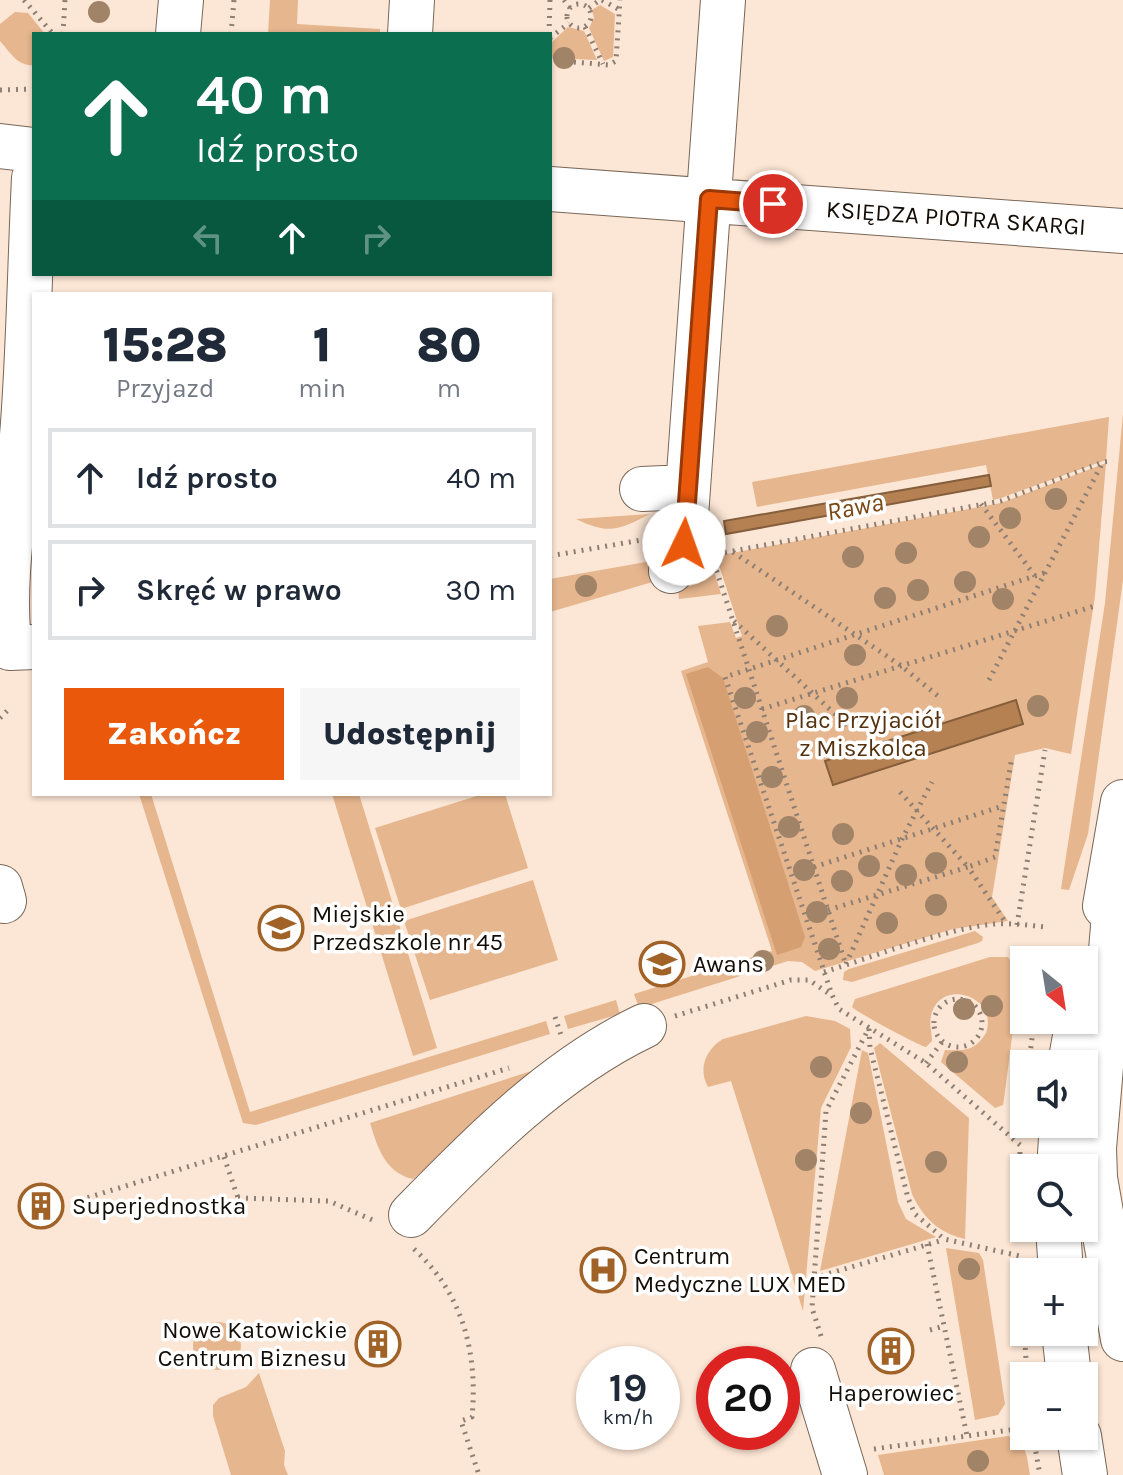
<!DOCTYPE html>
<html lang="pl">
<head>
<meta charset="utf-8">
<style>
	:root { --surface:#fff; --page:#f6f6f7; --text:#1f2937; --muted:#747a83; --line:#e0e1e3; --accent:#ea580c }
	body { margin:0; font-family:Karla,sans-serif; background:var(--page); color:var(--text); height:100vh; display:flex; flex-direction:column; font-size:30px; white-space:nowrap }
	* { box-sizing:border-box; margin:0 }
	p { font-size:26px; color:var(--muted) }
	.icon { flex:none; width:44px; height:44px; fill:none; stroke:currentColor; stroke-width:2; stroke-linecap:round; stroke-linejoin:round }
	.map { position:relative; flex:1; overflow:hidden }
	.sheet { position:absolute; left:32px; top:292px; width:520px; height:504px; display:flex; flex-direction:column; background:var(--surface); border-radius:0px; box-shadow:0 2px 6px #0004 }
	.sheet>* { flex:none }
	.guide { position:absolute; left:32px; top:32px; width:520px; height:244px; border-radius:0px; box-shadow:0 2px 6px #0004; background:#0b6e4f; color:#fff; overflow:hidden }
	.needle { width:52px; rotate:150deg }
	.fabs { position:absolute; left:1010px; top:946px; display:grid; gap:16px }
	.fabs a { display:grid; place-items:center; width:88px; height:88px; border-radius:0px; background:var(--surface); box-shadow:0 2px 6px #0004; font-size:40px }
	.speed { position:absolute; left:576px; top:1346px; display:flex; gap:16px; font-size:40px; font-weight:700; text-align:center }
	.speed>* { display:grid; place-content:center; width:104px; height:104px; border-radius:50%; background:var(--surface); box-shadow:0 2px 6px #0004; line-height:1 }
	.speed small { font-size:20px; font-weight:400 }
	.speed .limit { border:12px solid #d22; background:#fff; color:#111 }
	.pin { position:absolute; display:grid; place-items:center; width:68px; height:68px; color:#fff; margin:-34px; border:4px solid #fff; border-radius:50%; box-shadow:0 2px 8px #0007 }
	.me { position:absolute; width:88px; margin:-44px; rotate:3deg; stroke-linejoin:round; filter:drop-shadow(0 0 6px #0008) }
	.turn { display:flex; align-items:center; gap:28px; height:168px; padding:0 32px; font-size:36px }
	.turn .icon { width:104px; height:104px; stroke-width:2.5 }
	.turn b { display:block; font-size:56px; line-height:68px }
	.lanes { display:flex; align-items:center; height:76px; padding:0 32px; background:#0003; justify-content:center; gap:40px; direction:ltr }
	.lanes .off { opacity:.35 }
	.eta { display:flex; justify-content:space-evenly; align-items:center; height:136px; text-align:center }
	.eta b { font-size:48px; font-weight:800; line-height:56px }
	.button { display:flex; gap:16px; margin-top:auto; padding:16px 32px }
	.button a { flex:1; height:92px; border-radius:0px; background:var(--accent); color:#fff; font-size:32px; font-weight:800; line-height:92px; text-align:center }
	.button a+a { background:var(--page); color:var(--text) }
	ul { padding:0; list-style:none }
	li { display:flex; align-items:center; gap:24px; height:100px; margin:0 16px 12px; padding:0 16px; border:4px solid var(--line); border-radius:0px }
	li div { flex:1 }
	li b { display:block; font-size:30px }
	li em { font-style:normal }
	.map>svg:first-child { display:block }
</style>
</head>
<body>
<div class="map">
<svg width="1123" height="1475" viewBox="0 0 1123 1475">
	<rect width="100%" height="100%" fill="#fce6d5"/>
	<path fill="#e6b68e" d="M270 0H298L297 24 380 29V34H268Z
		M600 5 615 14 613 57 604 61 589 28 594 18 592 10Z
		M15 12 28 13 45 34H34V65C18 67 10 52 0 41V24Z
		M568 27 584 31 597 60 552 58V42Z
		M1123 414V580L1088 834 1069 890 1061 889 1105 603Z
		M1109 417 1106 460 1001 498 993 500 986 465 757 507 752 482Z
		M1106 463 1095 596 1071 754 1045 748 1015 755 992 897 1008 921 953 929 815 971 802 962 788 961 639 1008 634 994 772 951 681 671 708 662 698 626 730 622 736 638 742 636 716 556 1001 503Z
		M650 514C619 530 609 535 576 519Z
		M709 555 721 594 679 599 677 577 694 569Z
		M657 560 656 581 550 612V579Z
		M139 794H151L250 1112 546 1021 550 1034 256 1125 243 1123Z
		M332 794H359L437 1048 413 1056Z
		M483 794H505L528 868 401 909 375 828Z
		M533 880 558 960 430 1000 404 921Z
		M975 931 983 937 982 941 978 943 852 982 843 980 844 972 849 969Z
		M990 957H1008L1020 975 1004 1099 1003 1105 995 1108 941 1062 945 1050C964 1051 975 1051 986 1033 999 995 939 977 931 1016 929 1025 932 1032 932 1041L926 1047C919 1046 855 1011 852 1007L855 999Z
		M616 1000 620 1014 568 1029 564 1016Z
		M806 1016 835 1021 850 1029 851 1047 821 1108 803 1311 731 1081 708 1087C698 1069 705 1050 723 1039Z
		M880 1043 969 1118 965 1239C939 1233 923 1218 912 1194L874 1048Z
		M862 1050 868 1053 898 1202 906 1219 936 1237 820 1271Z
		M541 1068 413 1179C385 1173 377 1146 370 1123Z
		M946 1248 979 1253 983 1260 1005 1404 998 1415 975 1420Z
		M193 1346a24 24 0 1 1 48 0a24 24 0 1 1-48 0Z
		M259 1373 285 1451 284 1465 288 1475H231L213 1416V1405L219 1398 246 1387Z
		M1008 1436C1027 1440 1027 1458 1030 1475H884L878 1455Z"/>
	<path fill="#d59f71" d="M708 667 723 678 805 937 801 947 777 955 686 674Z"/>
	<path fill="#b58153" stroke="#855e3c" stroke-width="2" d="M989 475 991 486 726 534 724 521Z
		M1016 700 1023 724 833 785 825 761Z"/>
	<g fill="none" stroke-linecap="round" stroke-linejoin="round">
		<g stroke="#796757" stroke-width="46">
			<path id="minor" d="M178 34 181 0
				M410 34 412 0
				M0 146 34 150
				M34 178C30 259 29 341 23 423 18 492 0 581 10 648L34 647
				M550 189 1123 231
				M642 489 687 487
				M671 571 684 544 723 0
				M1111 879 1113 927 1094 1148 1095 1178 1123 1339
				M0 887 4 901
				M1105 906 1123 802
				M1070 1064 1078 1020
				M1059 1168 1062 1124
				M411 1215C479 1145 554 1069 644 1026
				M1058 1228 1061 1272
				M1064 1332 1069 1376
				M813 1370 845 1475
				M1079 1436 1085 1475"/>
		</g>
		<path stroke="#8d7f73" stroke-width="5" stroke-dasharray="2 6" stroke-linecap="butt" d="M24 0 53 34
			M564 0 570 8
			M602 0 620 10
			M567 16a12 12 0 1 1 24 0a12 12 0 1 1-24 0Z
			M589 8 600 0
			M585 27 603 64
			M63 34 65 0
			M231 34 234 0
			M549 34 550 0
			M550 38 569 23
			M550 60 609 65 616 61 620 0
			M0 90 34 89
			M981 504 1035 576
			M733 552 900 665 938 696
			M717 554 1001 501 1103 462
			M550 556 647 539
			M714 563 846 965
			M734 621 847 725
			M989 680 1103 462 1113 461
			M762 709 1098 605
			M0 718 9 709
			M900 792 968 867 995 857 1012 757
			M814 867 1003 806
			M828 910 968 867 1006 923
			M1017 925 1045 750
			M1041 960 1043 951
			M846 964 903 837 932 782
			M824 972C876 956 930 934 985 925 1005 922 1026 925 1046 927
			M934 1023a24 24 0 1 1 48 0a24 24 0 1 1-48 0Z
			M675 1016 791 980H809L831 995
			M555 1017 561 1035
			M869 1029 870 1048 908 1198 915 1214 944 1239 1020 1256
			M926 1063 942 1042
			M1029 1064 1034 1020
			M1020 1145 926 1063 839 1009 832 995 725 677 1047 572
			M224 1157 238 1198 231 1208
			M238 1198 329 1201 377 1222
			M80 1200 509 1068
			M1019 1226 1020 1148
			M927 1244 967 1436
			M414 1249C463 1294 478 1353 472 1417L461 1421 479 1475
			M1020 1260 1027 1376
			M814 1278 943 1240
			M930 1330 944 1326
			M821 1336 812 1308 826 1111 869 1028
			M1033 1436 1040 1475
			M874 1449 1024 1428"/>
		<use href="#minor" stroke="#fff" stroke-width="44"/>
	</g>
	<g fill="#a18368">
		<circle cx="99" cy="12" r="11"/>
		<circle cx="564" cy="58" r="11"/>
		<circle cx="1056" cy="499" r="11"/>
		<circle cx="1010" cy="518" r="11"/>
		<circle cx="979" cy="537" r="11"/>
		<circle cx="906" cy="553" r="11"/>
		<circle cx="853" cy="557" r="11"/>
		<circle cx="965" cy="582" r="11"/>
		<circle cx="586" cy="586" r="11"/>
		<circle cx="918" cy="590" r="11"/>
		<circle cx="885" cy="598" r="11"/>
		<circle cx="1003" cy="599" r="11"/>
		<circle cx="777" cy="626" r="11"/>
		<circle cx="855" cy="655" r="11"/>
		<circle cx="745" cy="698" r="11"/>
		<circle cx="847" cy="698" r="11"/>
		<circle cx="1038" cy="706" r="11"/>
		<circle cx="804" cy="716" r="11"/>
		<circle cx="757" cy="732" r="11"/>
		<circle cx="772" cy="777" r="11"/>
		<circle cx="789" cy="827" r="11"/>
		<circle cx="843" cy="834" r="11"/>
		<circle cx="936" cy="863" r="11"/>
		<circle cx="869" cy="866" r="11"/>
		<circle cx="804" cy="870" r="11"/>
		<circle cx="906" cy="875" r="11"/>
		<circle cx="842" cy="881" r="11"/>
		<circle cx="936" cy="905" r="11"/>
		<circle cx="817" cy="912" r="11"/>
		<circle cx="887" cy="923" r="11"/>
		<circle cx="829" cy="949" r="11"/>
		<circle cx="763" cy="961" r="11"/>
		<circle cx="992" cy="1006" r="11"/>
		<circle cx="964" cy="1009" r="11"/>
		<circle cx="957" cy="1062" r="11"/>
		<circle cx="821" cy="1067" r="11"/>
		<circle cx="861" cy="1113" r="11"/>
		<circle cx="806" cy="1160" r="11"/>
		<circle cx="936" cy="1162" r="11"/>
		<circle cx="969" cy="1269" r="11"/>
		<circle cx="978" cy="1461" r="11"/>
	</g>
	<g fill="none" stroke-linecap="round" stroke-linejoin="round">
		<g stroke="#983908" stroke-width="20">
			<path id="route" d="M684 544 709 199 773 204"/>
		</g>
		<use href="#route" stroke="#ea580c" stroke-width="14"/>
	</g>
	<defs>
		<g id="school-ring" transform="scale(2.3)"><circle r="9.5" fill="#fff" stroke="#a06227" stroke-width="1.5"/><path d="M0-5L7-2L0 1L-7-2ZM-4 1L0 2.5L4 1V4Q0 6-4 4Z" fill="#a06227"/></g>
		<g id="university-ring" transform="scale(2.3)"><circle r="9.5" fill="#fff" stroke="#a06227" stroke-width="1.5"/><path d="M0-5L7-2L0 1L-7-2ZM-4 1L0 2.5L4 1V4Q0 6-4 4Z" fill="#a06227"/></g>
		<g id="building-ring" transform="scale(2.3)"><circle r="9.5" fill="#fff" stroke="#a06227" stroke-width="1.5"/><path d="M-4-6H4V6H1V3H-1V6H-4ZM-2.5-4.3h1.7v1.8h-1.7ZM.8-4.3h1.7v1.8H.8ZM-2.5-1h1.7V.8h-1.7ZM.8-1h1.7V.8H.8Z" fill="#a06227"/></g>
		<g id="hospital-ring" transform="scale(2.3)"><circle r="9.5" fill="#fff" stroke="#a06227" stroke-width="1.5"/><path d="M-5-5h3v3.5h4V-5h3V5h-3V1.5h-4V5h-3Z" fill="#a06227"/></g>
	</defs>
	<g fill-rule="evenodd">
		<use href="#school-ring" x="281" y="928"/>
		<use href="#university-ring" x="662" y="964"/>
		<use href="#building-ring" x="41" y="1206"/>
		<use href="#hospital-ring" x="603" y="1270"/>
		<use href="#building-ring" x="378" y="1344"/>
		<use href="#building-ring" x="891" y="1351"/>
	</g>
	<g text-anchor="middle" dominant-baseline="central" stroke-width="7" stroke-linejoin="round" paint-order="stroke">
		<g font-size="24" fill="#140d07" stroke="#fff">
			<text transform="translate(956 218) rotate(4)">KSIĘDZA PIOTRA SKARGI</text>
		</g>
		<g font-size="24" fill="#56320e" stroke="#fff">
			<text x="863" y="720">Plac Przyjaciół<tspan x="863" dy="28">z Miszkolca</tspan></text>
		</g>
		<g font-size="24" fill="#140d07" stroke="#fff" text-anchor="start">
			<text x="312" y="914">Miejskie<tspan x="312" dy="28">Przedszkole nr 45</tspan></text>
			<text x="693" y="964">Awans</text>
			<text x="72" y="1206">Superjednostka</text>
			<text x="634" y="1256">Centrum<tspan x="634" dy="28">Medyczne LUX MED</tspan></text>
			<text x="347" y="1330" text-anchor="end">Nowe Katowickie<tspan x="347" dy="28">Centrum Biznesu</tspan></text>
			<text x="891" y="1393" text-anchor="middle">Haperowiec</text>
		</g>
		<g font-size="26" font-style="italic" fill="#7b4813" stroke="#fff">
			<text transform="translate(855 507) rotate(-11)">Rawa</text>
		</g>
	</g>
</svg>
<div class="fabs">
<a><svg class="needle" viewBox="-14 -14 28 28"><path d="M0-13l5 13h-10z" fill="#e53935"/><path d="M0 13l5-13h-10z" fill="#747a83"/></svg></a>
<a><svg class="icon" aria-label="sound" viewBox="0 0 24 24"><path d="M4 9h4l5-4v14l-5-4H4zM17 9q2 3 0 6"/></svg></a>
<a><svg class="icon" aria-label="search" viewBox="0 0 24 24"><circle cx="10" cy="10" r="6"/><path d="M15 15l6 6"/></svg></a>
<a>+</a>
<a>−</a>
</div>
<div class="speed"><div>19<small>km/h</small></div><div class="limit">20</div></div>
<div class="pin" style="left:773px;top:204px;background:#d93025"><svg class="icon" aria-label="arrive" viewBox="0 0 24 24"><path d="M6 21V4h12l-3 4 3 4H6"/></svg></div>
<svg class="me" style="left:684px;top:544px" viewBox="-20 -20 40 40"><circle r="19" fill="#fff"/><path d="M0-13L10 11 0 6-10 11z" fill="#ea580c"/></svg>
<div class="guide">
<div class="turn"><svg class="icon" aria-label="ahead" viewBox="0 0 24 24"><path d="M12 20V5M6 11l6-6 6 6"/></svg><div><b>40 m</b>Idź prosto</div></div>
<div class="lanes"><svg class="icon off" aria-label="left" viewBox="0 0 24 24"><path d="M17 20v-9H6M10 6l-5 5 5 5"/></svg><svg class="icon" aria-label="ahead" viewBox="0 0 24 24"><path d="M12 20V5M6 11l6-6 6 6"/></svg><svg class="icon off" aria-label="right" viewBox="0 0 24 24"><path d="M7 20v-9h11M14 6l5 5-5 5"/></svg></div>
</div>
<section class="sheet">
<div class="eta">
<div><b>15:28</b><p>Przyjazd</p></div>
<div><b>1</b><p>min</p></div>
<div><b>80</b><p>m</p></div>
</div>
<ul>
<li><svg class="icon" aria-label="ahead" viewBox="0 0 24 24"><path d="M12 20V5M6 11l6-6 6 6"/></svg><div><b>Idź prosto</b></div><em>40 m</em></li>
<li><svg class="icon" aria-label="right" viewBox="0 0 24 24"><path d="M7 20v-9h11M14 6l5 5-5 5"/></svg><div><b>Skręć w prawo</b></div><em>30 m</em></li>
</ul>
<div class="button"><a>Zakończ</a><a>Udostępnij</a></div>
</section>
</div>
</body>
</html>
